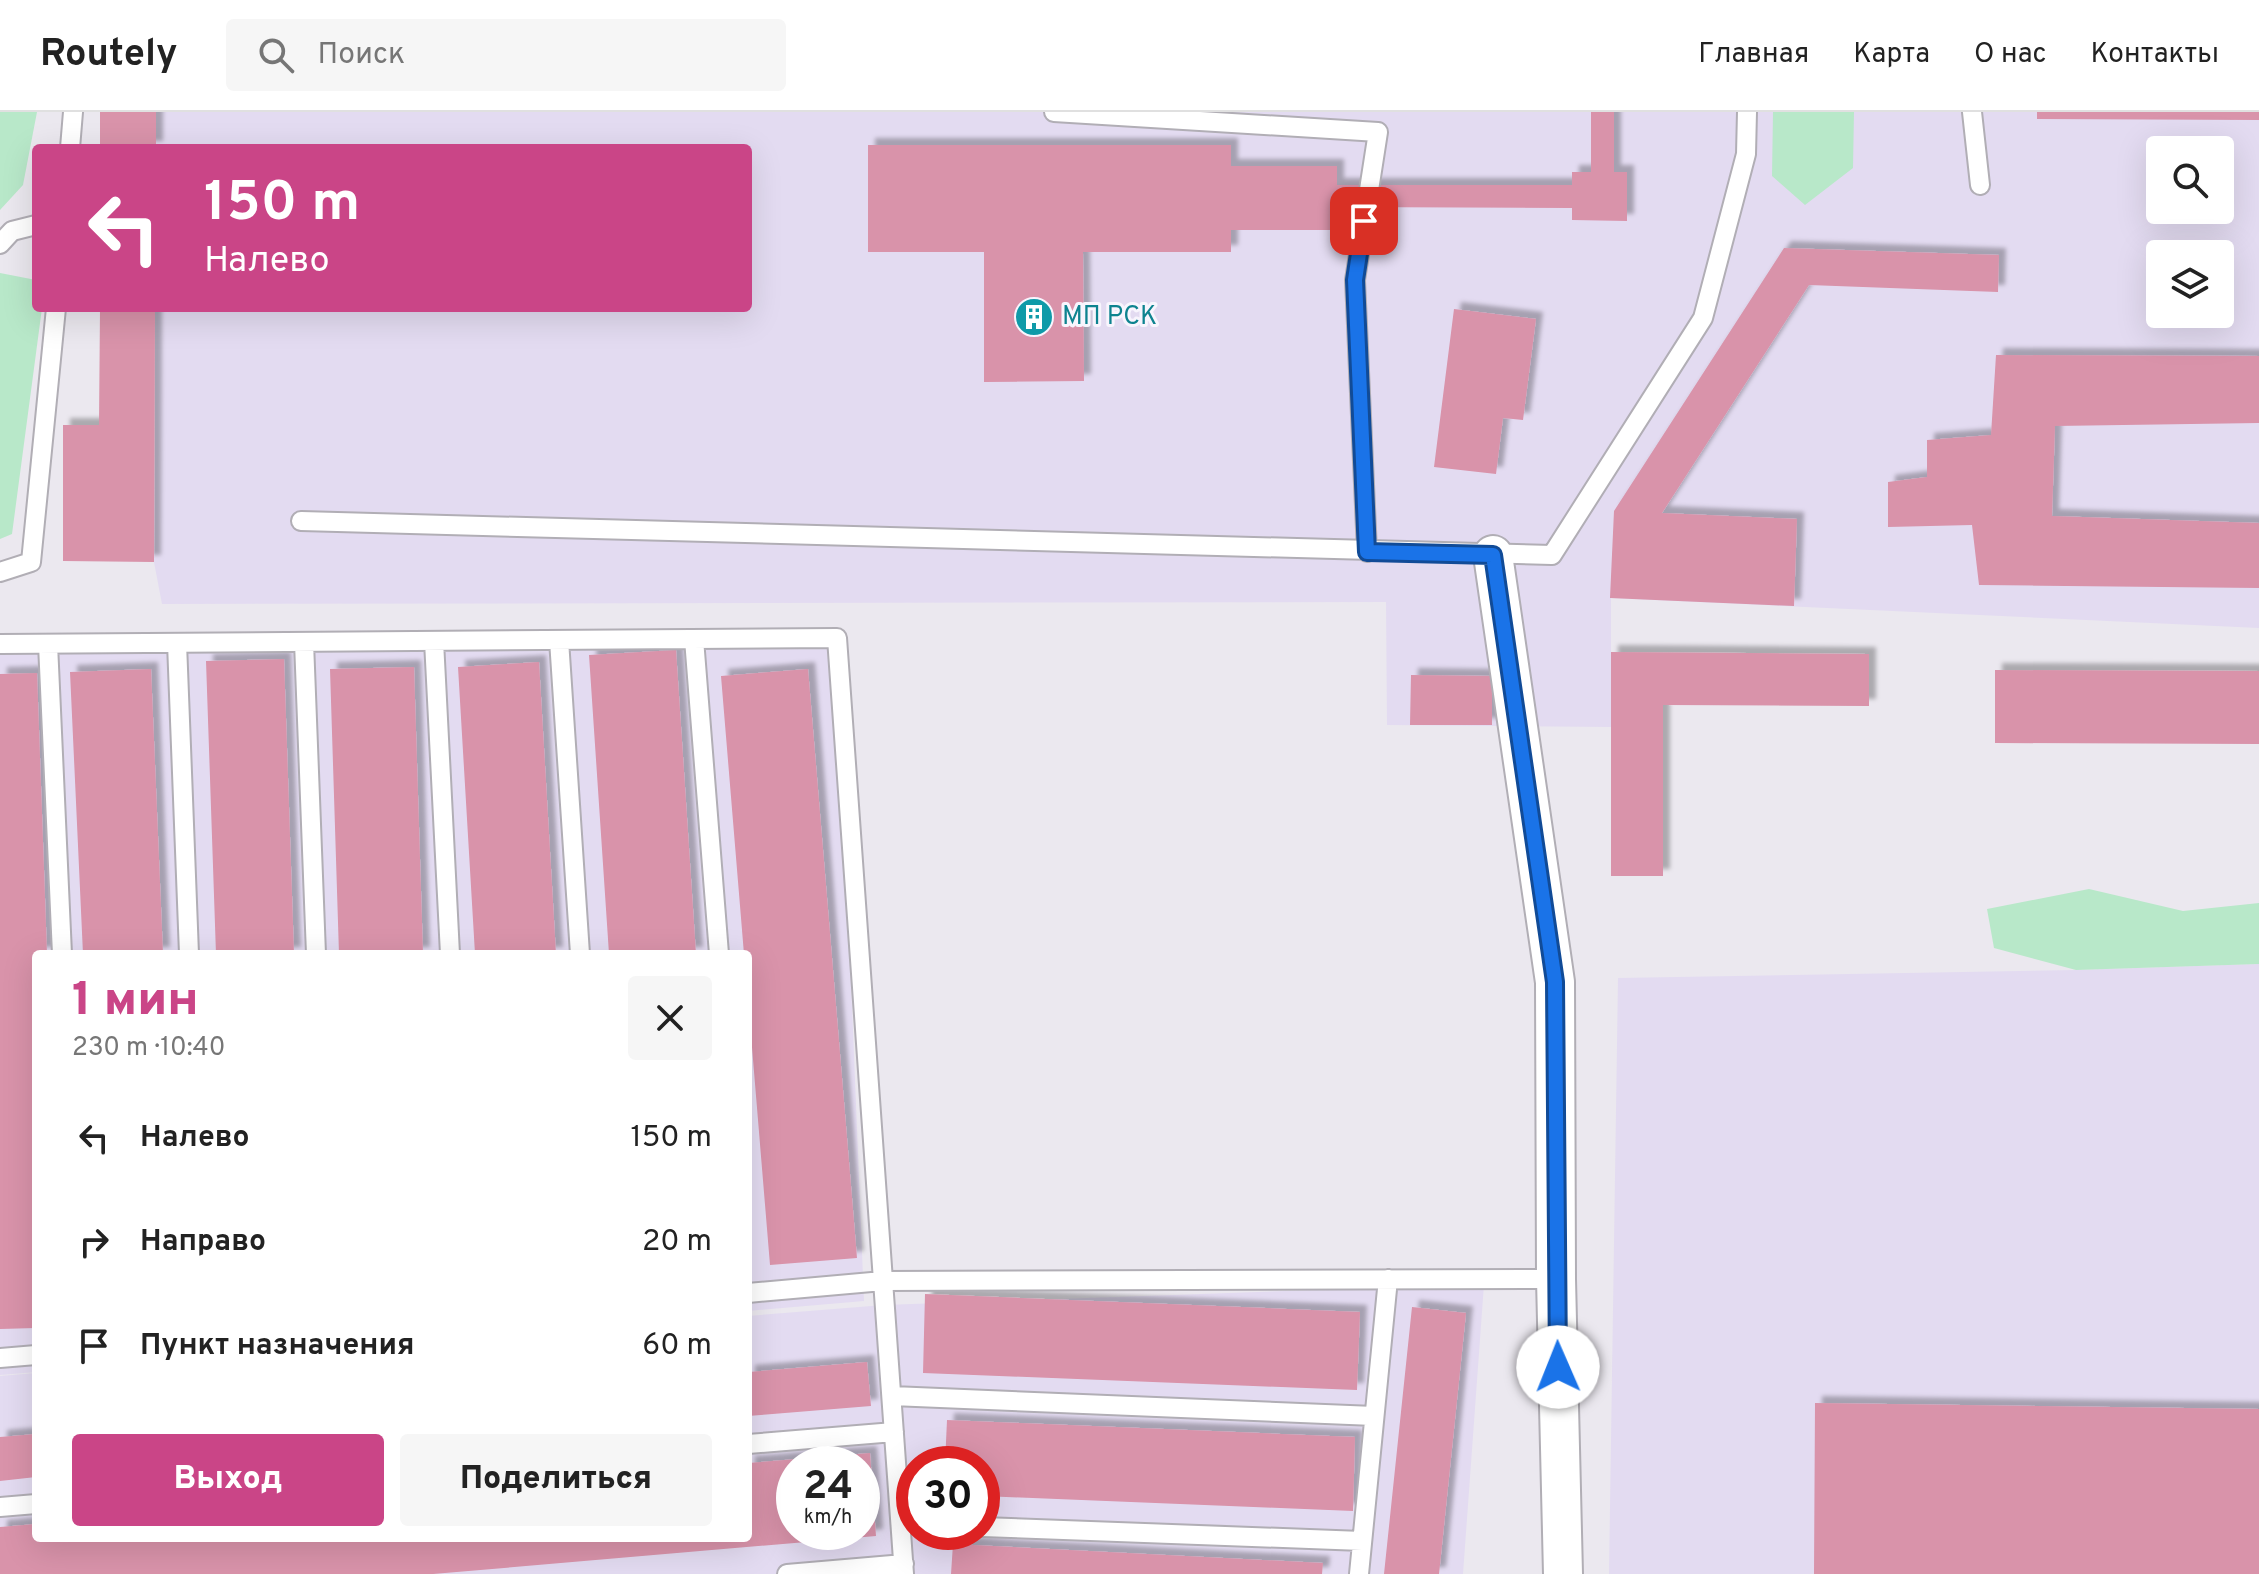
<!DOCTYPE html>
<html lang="ru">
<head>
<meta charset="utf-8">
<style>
	:root { --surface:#fff; --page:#f6f6f6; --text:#222; --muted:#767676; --line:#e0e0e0; --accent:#ca4587 }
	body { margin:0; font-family:Overpass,sans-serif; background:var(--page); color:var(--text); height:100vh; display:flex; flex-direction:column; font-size:30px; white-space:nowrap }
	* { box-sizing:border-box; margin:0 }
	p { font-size:26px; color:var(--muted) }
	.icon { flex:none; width:44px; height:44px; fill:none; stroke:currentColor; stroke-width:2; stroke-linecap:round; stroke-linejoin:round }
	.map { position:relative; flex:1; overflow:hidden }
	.sheet { position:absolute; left:32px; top:838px; width:720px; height:592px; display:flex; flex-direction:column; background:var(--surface); border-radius:8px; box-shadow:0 8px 32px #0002 }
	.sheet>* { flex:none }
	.guide { position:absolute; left:32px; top:32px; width:720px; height:168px; border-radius:8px; box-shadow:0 8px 32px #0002; background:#ca4587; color:#fff; overflow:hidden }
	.buttons { position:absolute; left:2146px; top:24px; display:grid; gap:16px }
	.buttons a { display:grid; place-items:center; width:88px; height:88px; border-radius:8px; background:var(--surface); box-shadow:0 8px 32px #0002; font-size:40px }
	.speed { position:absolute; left:776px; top:1334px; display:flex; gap:16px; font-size:40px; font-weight:700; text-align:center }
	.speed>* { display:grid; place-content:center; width:104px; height:104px; border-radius:50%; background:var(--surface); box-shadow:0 8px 32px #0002; line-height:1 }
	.speed small { font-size:20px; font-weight:400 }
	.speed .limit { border:12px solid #d22; background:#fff; color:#111 }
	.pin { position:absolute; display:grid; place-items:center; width:68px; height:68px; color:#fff; margin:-34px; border-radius:16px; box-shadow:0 4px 12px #0006 }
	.me { position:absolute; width:88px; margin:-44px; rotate:359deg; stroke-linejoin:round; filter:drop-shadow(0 0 6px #0008) }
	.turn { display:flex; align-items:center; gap:28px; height:168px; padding:0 40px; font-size:36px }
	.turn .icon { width:104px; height:104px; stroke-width:2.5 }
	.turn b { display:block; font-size:56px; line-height:68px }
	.round { display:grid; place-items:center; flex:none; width:84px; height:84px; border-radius:8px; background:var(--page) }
	.headline { display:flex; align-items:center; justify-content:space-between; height:136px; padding:0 40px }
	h1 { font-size:48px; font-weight:800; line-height:60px; color:var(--accent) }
	.button { display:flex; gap:16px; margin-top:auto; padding:16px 40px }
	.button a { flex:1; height:92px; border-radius:8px; background:var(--accent); color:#fff; font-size:32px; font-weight:800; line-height:92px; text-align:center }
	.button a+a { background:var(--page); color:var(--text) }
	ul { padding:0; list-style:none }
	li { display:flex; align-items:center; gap:24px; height:104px; padding:0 40px }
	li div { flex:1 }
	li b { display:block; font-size:30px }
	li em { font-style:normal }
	header { display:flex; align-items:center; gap:48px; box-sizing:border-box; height:112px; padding:0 40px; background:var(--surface); border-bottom:2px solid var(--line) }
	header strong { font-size:38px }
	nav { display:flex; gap:44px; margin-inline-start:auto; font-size:28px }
	.search { width:560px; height:72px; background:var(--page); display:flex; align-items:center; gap:20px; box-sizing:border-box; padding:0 28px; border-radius:8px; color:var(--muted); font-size:30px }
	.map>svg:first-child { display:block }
</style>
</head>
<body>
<header>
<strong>Routely</strong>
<div class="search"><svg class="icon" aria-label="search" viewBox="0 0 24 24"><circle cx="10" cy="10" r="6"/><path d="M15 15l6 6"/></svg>Поиск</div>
<nav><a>Главная</a><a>Карта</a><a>О нас</a><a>Контакты</a></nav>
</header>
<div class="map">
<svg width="2259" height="1462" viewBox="0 0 2259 1462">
	<defs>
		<filter id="shadow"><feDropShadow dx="7" dy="-7" stdDeviation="2" flood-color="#0004"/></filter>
	</defs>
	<rect width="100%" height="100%" fill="#ebe8ef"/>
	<path fill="#e3dbf1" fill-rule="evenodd" d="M156 0H2259V516L1611 486V615L1387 613 1386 490 162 492 154 450 155 196H748V36H156ZM2160 38H2220V98H2160ZM2160 142H2220V202H2160Z
		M0 522 837 526 864 1189 748 1199V842H36V1260L0 1263Z
		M2259 852V1462H1609L1618 866 2076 858Z
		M1484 1172 1463 1462H0V1264L36 1261V1426H748V1204L884 1193ZM794 1352H862V1420H794ZM914 1352H982V1420H914Z"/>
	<path fill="#b8e8c9" d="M0 0H37L23 73 0 98Z
		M1773 0H1854L1853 56 1805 93 1772 64Z
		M0 161 36 168V196H42L12 422 0 427Z
		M2089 777 2183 799 2259 791V852L2076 858 1994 836 1987 797Z"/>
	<path fill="#d993aa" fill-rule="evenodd" filter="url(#shadow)" d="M100 0H156V36H100Z
		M1591 0H1614V60H1627V109L1572 108V96L1337 95V118H1231V140H1083L1084 269 984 270V140H868V33H1231V54H1337V73H1572V60H1591Z
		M2037 0H2259V8L2037 7Z
		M1784 136 1999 143 1998 180 1809 173 1662 401 1797 407 1794 494 1610 486 1614 399Z
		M100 196H155L154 450 63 449V313H99Z
		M1454 197 1536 207 1523 308 1503 306 1496 362 1434 355Z
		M1996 243 2259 244V311L2055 314 2052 404 2259 411V476L1979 473 1972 413 1888 415V370L1927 365V328L1991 323Z
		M676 538 696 842H609L589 543Z
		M1611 540 1869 542V594L1663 593V764H1611Z
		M284 547 294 842H216L206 549Z
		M539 550 556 842H475L458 555Z
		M414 555 423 842H339L330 557Z
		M151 557 163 842H83L70 560Z
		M808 557 857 1146 770 1153 748 887V842H744L721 564Z
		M1995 558 2259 559V632L1995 631Z
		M37 561 47 842H36V1216L0 1217V562Z
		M1411 563 1492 564V613H1410Z
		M925 1182 1360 1200 1357 1278 923 1261Z
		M1412 1195 1466 1201 1439 1462H1384Z
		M867 1250 871 1294 748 1304V1260Z
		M1815 1291 2259 1297V1462H1814Z
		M947 1308 1355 1325 1353 1399 982 1384V1352H945Z
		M36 1322V1365L0 1369V1325Z
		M870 1341 876 1424 433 1462H0V1415L36 1412V1426H748V1351ZM794 1352H862V1420H794Z
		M953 1432 1323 1451 1322 1462H951Z"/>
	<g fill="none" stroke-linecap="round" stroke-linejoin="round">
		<g stroke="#b1aeb5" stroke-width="22">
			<path id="service" d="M1054 0 1378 20 1355 168 1367 440
				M1972 0 1980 73
				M70 36 73 0
				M0 132 12 119 36 113
				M301 409 1552 443 1703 206 1746 42 1747 0
				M0 460 31 450 56 196
				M694 527 719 842
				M559 528 580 842
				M434 529 450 842
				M304 530 316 842
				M177 531 189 842
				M0 532 837 526 904 1462
				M48 532 62 842
				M748 1181 883 1169 1556 1167
				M0 1246 36 1243
				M892 1284 1374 1304
				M748 1332 894 1320
				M0 1395 36 1392
				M982 1415 1362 1429
				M787 1462 904 1452
				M1359 1462 1388 1167"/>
		</g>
		<g stroke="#b1aeb5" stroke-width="42">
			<path id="minor" d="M1493 443 1555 870 1556 1167 1563 1462"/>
		</g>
		<use href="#service" stroke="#fff" stroke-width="18"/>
		<use href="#minor" stroke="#fff" stroke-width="38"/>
	</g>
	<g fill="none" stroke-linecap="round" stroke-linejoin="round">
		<g stroke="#114b97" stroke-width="20">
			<path id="route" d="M1364 109 1355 168 1367 440 1493 443 1555 870 1558 1255"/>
		</g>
		<use href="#route" stroke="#1a73e8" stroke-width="14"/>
	</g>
	<defs>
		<g id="building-disc" transform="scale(2)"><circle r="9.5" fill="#0f9aa8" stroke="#f8f5fd"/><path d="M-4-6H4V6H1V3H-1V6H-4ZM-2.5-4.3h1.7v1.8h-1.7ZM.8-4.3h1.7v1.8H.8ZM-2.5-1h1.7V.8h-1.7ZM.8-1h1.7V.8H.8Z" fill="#fff"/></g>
	</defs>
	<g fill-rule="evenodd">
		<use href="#building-disc" x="1034" y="205"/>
	</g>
	<g text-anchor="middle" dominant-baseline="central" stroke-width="6" stroke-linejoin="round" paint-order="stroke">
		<g font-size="26" fill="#0d838f" stroke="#f8f5fd" text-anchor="start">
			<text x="1062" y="205">МП РСК</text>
		</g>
	</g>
</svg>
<div class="buttons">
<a><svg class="icon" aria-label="search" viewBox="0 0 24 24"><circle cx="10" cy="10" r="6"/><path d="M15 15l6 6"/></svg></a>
<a><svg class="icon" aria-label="layers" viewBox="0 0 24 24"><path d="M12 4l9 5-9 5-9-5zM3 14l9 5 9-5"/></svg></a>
</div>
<div class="speed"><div>24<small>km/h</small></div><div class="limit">30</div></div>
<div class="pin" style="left:1364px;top:109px;background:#d93025"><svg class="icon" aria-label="arrive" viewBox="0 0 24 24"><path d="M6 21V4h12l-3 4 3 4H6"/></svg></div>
<svg class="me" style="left:1558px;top:1255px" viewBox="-20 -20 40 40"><circle r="19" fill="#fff"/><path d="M0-13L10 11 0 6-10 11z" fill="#1a73e8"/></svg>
<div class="guide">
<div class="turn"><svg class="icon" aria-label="left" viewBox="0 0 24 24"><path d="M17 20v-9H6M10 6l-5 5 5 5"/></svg><div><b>150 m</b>Налево</div></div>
</div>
<section class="sheet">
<div class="headline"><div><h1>1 мин</h1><p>230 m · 10:40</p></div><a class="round"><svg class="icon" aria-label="close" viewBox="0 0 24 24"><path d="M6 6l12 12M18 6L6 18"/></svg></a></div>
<ul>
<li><svg class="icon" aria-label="left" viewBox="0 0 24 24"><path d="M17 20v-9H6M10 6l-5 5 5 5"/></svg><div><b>Налево</b></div><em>150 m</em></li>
<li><svg class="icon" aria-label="right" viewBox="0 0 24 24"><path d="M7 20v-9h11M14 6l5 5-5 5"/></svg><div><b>Направо</b></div><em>20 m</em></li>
<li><svg class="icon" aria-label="arrive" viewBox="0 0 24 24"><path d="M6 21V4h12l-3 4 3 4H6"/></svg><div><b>Пункт назначения</b></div><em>60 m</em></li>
</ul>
<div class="button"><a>Выход</a><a>Поделиться</a></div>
</section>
</div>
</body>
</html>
